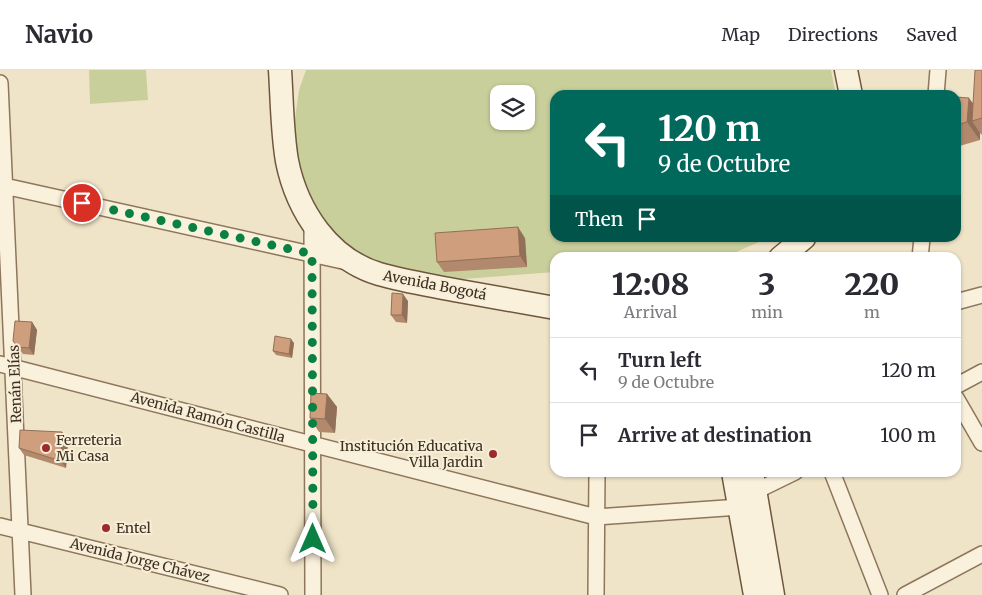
<!DOCTYPE html>
<html lang="en">
<head>
<meta charset="utf-8">
<style>
	:root { --surface:#fff; --page:#f7f7f7; --text:#2b2b33; --muted:#7c7c81; --line:#e1e1e2 }
	body { margin:0; font-family:Merriweather,serif; background:var(--page); color:var(--text); height:100vh; display:flex; flex-direction:column; font-size:19px; white-space:nowrap }
	* { box-sizing:border-box; margin:0 }
	p { font-size:16px; color:var(--muted) }
	.icon { flex:none; width:28px; height:28px; fill:none; stroke:currentColor; stroke-width:2; stroke-linecap:round; stroke-linejoin:round }
	.map { position:relative; flex:1; overflow:hidden }
	.details { position:absolute; left:550px; top:182px; width:411px; height:225px; display:flex; flex-direction:column; background:var(--surface); border-radius:15px; box-shadow:0 1px 4px #0004 }
	.details>* { flex:none }
	.guide { position:absolute; left:550px; top:20px; width:411px; height:152px; border-radius:15px; box-shadow:0 1px 4px #0004; background:#00695c; color:#fff; overflow:hidden }
	.buttons { position:absolute; left:490px; top:15px; display:grid; gap:10px }
	.buttons a { display:grid; place-items:center; width:45px; height:45px; border-radius:10px; background:var(--surface); box-shadow:0 1px 4px #0004; font-size:25px }
	.pin { position:absolute; display:grid; place-items:center; width:42px; height:42px; color:#fff; margin:-21px; border:2px solid #fff; border-radius:50%; box-shadow:0 1px 5px #0007 }
	.me { position:absolute; width:55px; margin:-28px; rotate:0deg; stroke-linejoin:round; filter:drop-shadow(0 0 4px #0008) }
	.turn { display:flex; align-items:center; gap:18px; height:105px; padding:0 25px; font-size:22px }
	.turn .icon { width:65px; height:65px; stroke-width:2.5 }
	.turn b { display:block; font-size:35px; line-height:42px }
	.then { display:flex; align-items:center; height:48px; padding:0 25px; background:#0003; gap:10px; font-size:19px }
	.eta { display:flex; justify-content:space-evenly; align-items:center; height:85px; text-align:center }
	.eta b { font-size:30px; font-weight:800; line-height:35px }
	ul { padding:0; list-style:none }
	li { display:flex; align-items:center; gap:15px; height:65px; padding:0 25px; border-top:1px solid var(--line) }
	li div { flex:1 }
	li b { display:block; font-size:19px }
	li em { font-style:normal }
	header { display:flex; align-items:center; gap:30px; box-sizing:border-box; height:70px; padding:0 25px; background:var(--surface); border-bottom:1px solid var(--line) }
	header strong { font-size:24px }
	nav { display:flex; gap:28px; margin-inline-start:auto; font-size:18px }
	.map>svg:first-child { display:block }
</style>
</head>
<body>
<header>
<strong>Navio</strong>
<nav><a>Map</a><a>Directions</a><a>Saved</a></nav>
</header>
<div class="map">
<svg width="982" height="525" viewBox="0 0 982 525">
	<rect width="100%" height="100%" fill="#f0e4c8"/>
	<path fill="#c9cf9b" fill-rule="evenodd" d="M89 0H146L148 30 90 34Z
		M306 0H831L836 25H555V168H768L725 187 555 188V202L450 210 380 197 340 172 315 140 300 101 294 55 299 20ZM499 24H526V51H499Z"/>
	<g fill="none" stroke-linecap="round" stroke-linejoin="round">
		<g stroke="#8d765c" stroke-width="18">
			<path id="street" d="M0 13 23 525
				M936 25 938 0
				M0 115 347 192
				M312 153 313 525
				M920 188 922 168
				M956 232 982 225
				M0 294 596 447 740 437 756 421 795 402
				M956 316 982 302
				M956 328 982 373
				M832 402 880 525
				M0 456 280 525
				M596 525 597 402
				M905 525 982 484"/>
		</g>
		<g stroke="#6f573f" stroke-width="25">
			<path id="secondary" d="M280 0C282 30 282 62 287 91 297 141 329 189 379 204 403 211 429 215 454 220 487 226 521 232 555 238
				M846 0 851 25
				M780 188 804 168
				M733 402 755 525
				M752 402 773 525"/>
		</g>
		<use href="#street" stroke="#faf1dc" stroke-width="15"/>
		<use href="#secondary" stroke="#faf1dc" stroke-width="22"/>
	</g>
	<path fill="#b2896c" d="M982 0V65L980 63V70L956 77V27L973 33Z
		M525 168 527 197 444 202 437 192Z
		M408 231 407 253 396 252 391 245Z
		M32 252 37 260 34 285 23 284 13 271Z
		M294 273 292 288 276 285 273 281Z
		M327 324 337 337 335 363 319 362 310 348Z
		M62 362 68 370 66 398 24 385 19 378Z"/>
	<path fill="#916f58" d="M969 28 982 46 972 51 980 63V70L967 52Z
		M518 157 525 168 527 197 520 186Z
		M403 224 408 231 407 253 402 245Z
		M32 252 37 260 34 285 29 278Z
		M291 269 294 273 292 288 289 284Z
		M327 324 337 337 335 363 325 349Z
		M62 362 68 370 66 398 61 391Z"/>
	<path fill="#cf9f7d" stroke="#916f58" d="M975 0H982V48L972 51Z
		M956 27 969 28 967 52 956 55Z
		M518 157 520 186 437 192 435 163Z
		M392 223 403 224 402 245H391Z
		M15 251 32 252 29 278 18 277 13 271Z
		M275 266 291 269 289 284 273 281Z
		M311 323 327 324 325 349 310 348Z
		M20 360 62 362 61 391 19 378Z"/>
	<g fill="none" stroke-linecap="round" stroke-linejoin="round">
		<path stroke="#0b8043" stroke-width="9" stroke-dasharray="0 16.2" d="M82 133 312 184 313 469"/>
	</g>
	<g fill="#9e2a2b" stroke="#f7eed8" stroke-width="2">
		<circle cx="46" cy="378" r="5"/>
		<circle cx="493" cy="384" r="5"/>
		<circle cx="106" cy="458" r="5"/>
	</g>
	<g text-anchor="middle" dominant-baseline="central" stroke-width="4" stroke-linejoin="round" paint-order="stroke">
		<g font-size="14" fill="#3d2e20" stroke="#f7eed8">
			<text transform="translate(435 215) rotate(11)">Avenida Bogotá</text>
			<text transform="translate(15 314) rotate(-92)">Renán Elías</text>
			<text transform="translate(208 347) rotate(15)">Avenida Ramón Castilla</text>
			<text transform="translate(140 490) rotate(14)">Avenida Jorge Chávez</text>
		</g>
		<g font-size="14" fill="#3d2e20" stroke="#f7eed8" text-anchor="start">
			<text x="56" y="370">Ferreteria<tspan x="56" dy="16">Mi Casa</tspan></text>
			<text x="483" y="376" text-anchor="end">Institución Educativa<tspan x="483" dy="16">Villa Jardin</tspan></text>
			<text x="116" y="458">Entel</text>
		</g>
	</g>
</svg>
<div class="buttons">
<a><svg class="icon" aria-label="layers" viewBox="0 0 24 24"><path d="M12 4l9 5-9 5-9-5zM3 14l9 5 9-5"/></svg></a>
</div>
<div class="pin" style="left:82px;top:133px;background:#d93025"><svg class="icon" aria-label="arrive" viewBox="0 0 24 24"><path d="M6 21V4h12l-3 4 3 4H6"/></svg></div>
<svg class="me" style="left:313px;top:469px" viewBox="-20 -20 40 40"><path d="M0-17L14 15 0 8-14 15z" fill="#0b8043" stroke="#fff" stroke-width="4"/></svg>
<div class="guide">
<div class="turn"><svg class="icon" aria-label="left" viewBox="0 0 24 24"><path d="M17 20v-9H6M10 6l-5 5 5 5"/></svg><div><b>120 m</b>9 de Octubre</div></div>
<div class="then">Then<svg class="icon" aria-label="arrive" viewBox="0 0 24 24"><path d="M6 21V4h12l-3 4 3 4H6"/></svg></div>
</div>
<section class="details">
<div class="eta">
<div><b>12:08</b><p>Arrival</p></div>
<div><b>3</b><p>min</p></div>
<div><b>220</b><p>m</p></div>
</div>
<ul>
<li><svg class="icon" aria-label="left" viewBox="0 0 24 24"><path d="M17 20v-9H6M10 6l-5 5 5 5"/></svg><div><b>Turn left</b><p>9 de Octubre</p></div><em>120 m</em></li>
<li><svg class="icon" aria-label="arrive" viewBox="0 0 24 24"><path d="M6 21V4h12l-3 4 3 4H6"/></svg><div><b>Arrive at destination</b></div><em>100 m</em></li>
</ul>
</section>
</div>
</body>
</html>
